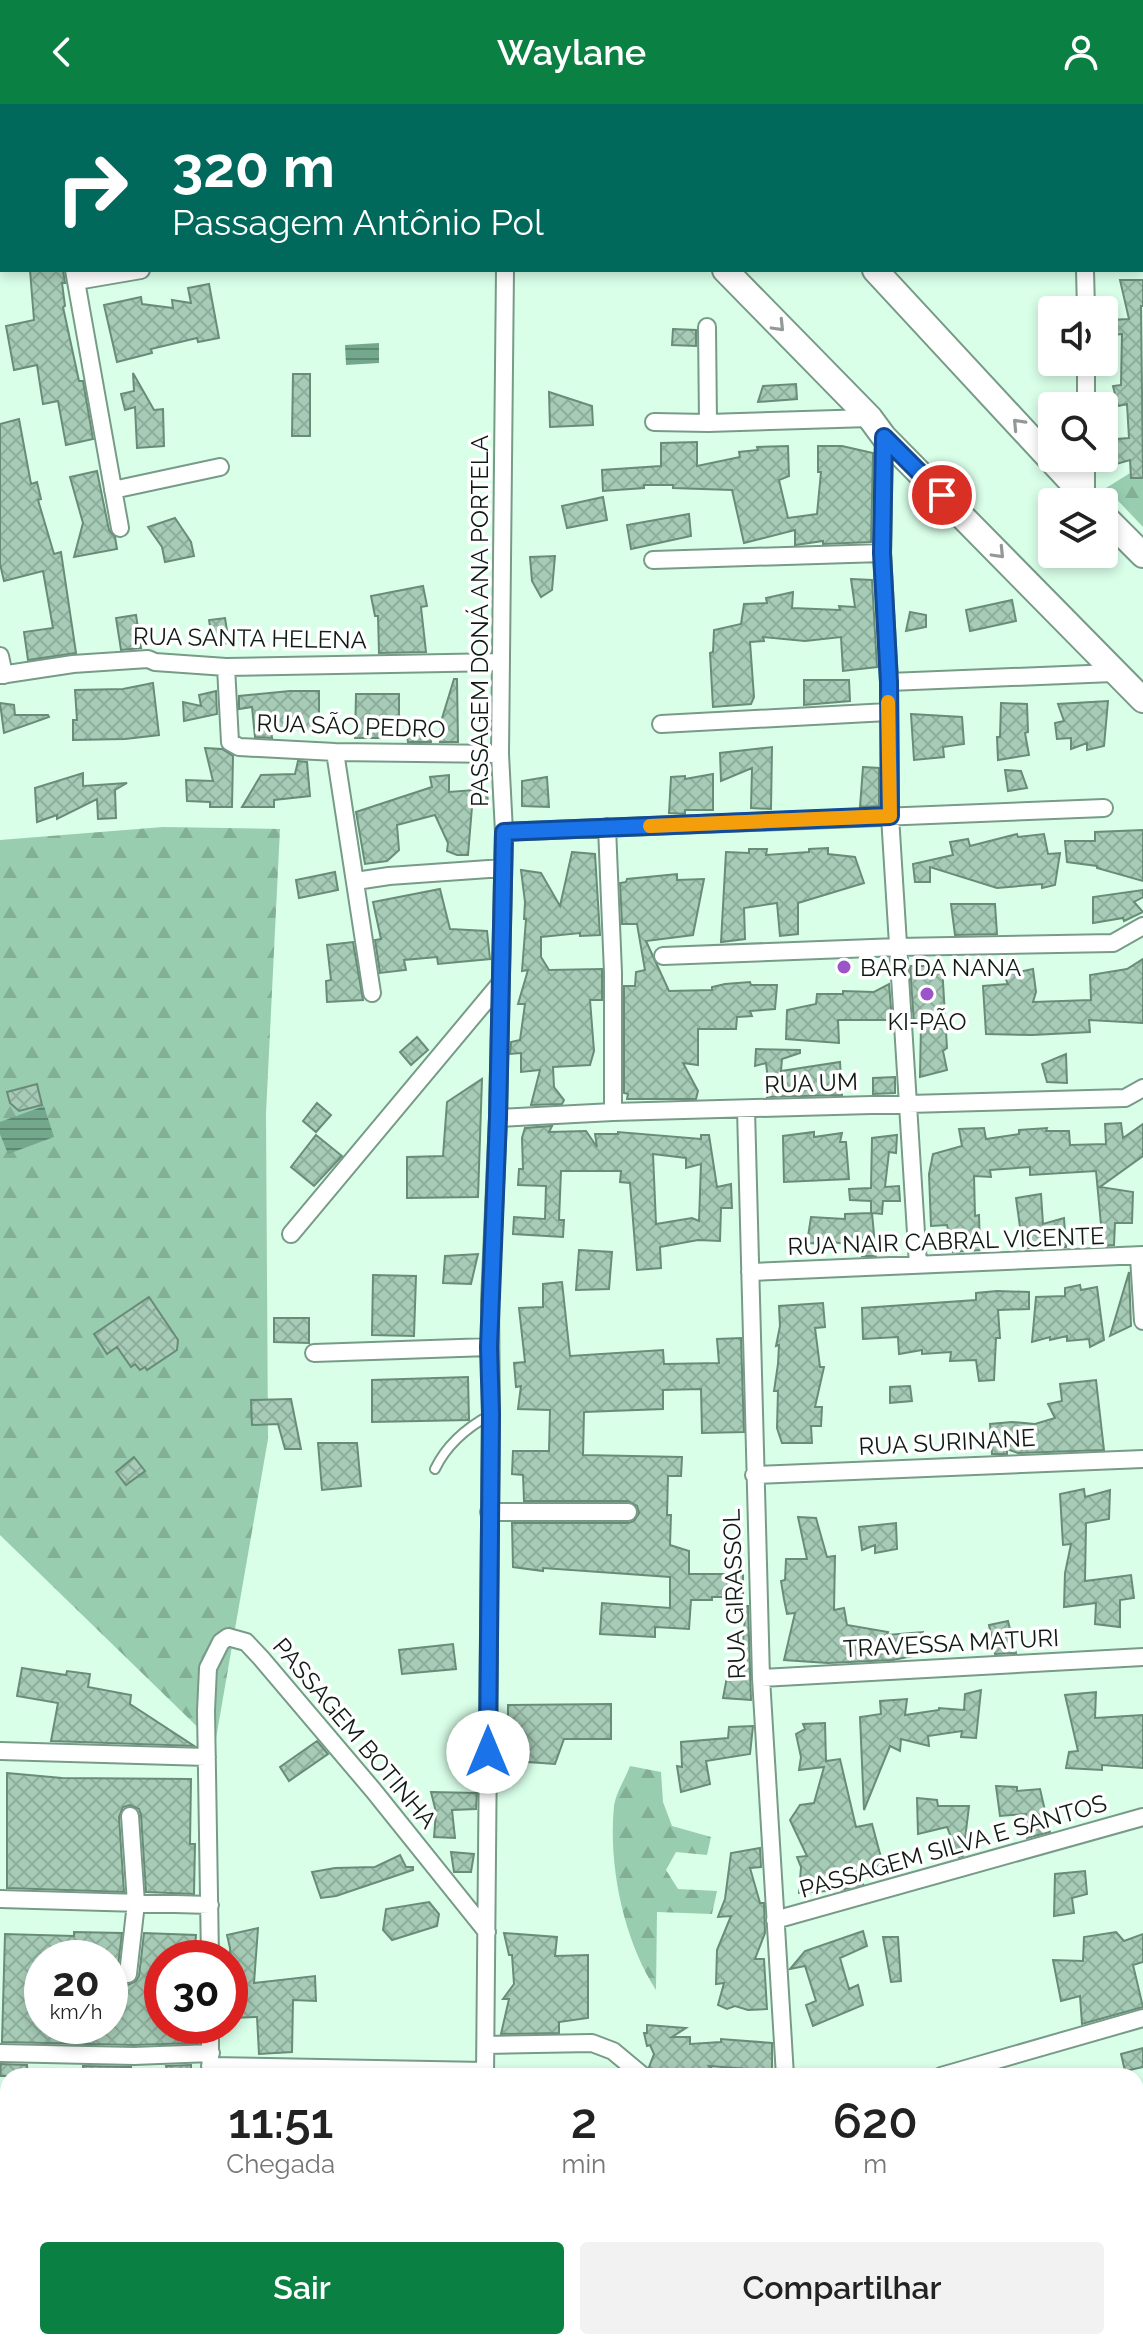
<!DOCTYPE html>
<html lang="pt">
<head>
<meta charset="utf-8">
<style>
	:root { --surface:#fff; --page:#f2f2f2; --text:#222; --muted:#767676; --accent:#0b8043 }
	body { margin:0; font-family:Raleway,sans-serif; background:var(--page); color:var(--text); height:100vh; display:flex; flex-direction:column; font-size:30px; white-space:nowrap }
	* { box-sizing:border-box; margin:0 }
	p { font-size:26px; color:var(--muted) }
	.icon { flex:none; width:44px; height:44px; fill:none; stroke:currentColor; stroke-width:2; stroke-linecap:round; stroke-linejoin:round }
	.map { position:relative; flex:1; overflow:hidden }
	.details { position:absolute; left:0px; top:1964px; width:1144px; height:282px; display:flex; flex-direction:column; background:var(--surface); border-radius:24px 24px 0 0; box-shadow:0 4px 12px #0003 }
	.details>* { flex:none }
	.hud { position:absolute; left:0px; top:0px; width:1144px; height:168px; box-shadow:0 4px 12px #0003; background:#00695c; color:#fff; overflow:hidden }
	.fabs { position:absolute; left:1038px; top:192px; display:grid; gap:16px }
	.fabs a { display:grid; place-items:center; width:80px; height:80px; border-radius:8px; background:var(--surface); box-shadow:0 4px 12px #0003; font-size:40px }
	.speed { position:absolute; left:24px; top:1836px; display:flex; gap:16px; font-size:40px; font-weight:700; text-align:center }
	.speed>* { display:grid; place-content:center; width:104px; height:104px; border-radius:50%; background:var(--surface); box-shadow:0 4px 12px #0003; line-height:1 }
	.speed small { font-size:20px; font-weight:400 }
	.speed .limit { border:12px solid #d22; background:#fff; color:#111 }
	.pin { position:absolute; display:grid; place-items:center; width:68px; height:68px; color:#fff; margin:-34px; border:4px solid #fff; border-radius:50%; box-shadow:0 2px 8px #0007 }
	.me { position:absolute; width:88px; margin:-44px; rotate:0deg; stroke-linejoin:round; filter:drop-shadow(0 0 6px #0008) }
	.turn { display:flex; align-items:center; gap:28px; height:168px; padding:0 40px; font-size:36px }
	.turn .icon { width:104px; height:104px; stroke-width:2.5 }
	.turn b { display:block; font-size:56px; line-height:68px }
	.eta { display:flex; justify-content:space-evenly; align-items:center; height:136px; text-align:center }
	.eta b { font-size:48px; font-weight:600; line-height:56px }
	.primary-button { display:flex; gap:16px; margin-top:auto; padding:16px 40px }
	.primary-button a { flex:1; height:92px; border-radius:8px; background:var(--accent); color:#fff; font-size:32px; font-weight:600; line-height:92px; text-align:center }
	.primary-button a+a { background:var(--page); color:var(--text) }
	header { display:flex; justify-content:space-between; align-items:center; height:104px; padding:0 40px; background:var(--accent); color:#fff; font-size:36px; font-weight:600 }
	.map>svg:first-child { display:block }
</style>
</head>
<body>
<header><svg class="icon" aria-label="back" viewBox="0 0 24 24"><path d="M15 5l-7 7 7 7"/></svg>Waylane<svg class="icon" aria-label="person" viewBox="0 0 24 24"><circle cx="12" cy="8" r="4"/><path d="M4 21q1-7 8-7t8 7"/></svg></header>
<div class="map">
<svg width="1143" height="2245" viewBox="0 0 1143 2245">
	<defs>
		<pattern id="forest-firs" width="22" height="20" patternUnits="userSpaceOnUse" patternTransform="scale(2)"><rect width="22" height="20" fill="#98cdb0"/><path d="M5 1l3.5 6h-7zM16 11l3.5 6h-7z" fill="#82af96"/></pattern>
		<pattern id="water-rules" width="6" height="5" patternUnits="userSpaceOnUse" patternTransform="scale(2)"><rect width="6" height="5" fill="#74a88c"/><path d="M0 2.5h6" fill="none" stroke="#5e8871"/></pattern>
		<pattern id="building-cross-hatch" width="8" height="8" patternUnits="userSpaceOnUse" patternTransform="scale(2)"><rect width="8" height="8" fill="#a6cbb6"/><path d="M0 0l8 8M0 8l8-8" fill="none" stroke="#8eae9c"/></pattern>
	</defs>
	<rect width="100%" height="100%" fill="#d9ffe9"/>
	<path fill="url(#forest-firs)" d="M1143 361V423L1106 384Z
		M163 723 280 725 266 1009 268 1335 215 1640 0 1431V736Z
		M630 1662 661 1668 663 1698 672 1722 711 1733 707 1751 676 1748 666 1766 678 1785 717 1787 712 1810 657 1808 656 1886C624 1837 608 1762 614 1702 616 1689 625 1675 630 1662Z"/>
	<path fill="url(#water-rules)" d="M379 239V259L346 261 345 241Z
		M44 1002 54 1033 8 1050 0 1030V1018Z"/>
	<path fill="url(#building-cross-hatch)" stroke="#698c78" stroke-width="2" fill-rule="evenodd" d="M30 166H63L65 179H62L65 202 63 203 79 277H83L93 335 66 341 58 297 43 300 37 261 14 266 6 222 34 216Z
		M1120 176H1143V202H1141L1143 374H1131L1130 356 1109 362 1104 339V336L1129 334 1127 300 1118 302 1113 282 1121 281 1122 230 1114 231 1111 216 1129 215Z
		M209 180 219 234 198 238 197 234 151 245 152 249 117 258 104 201 141 193 142 200 173 204 172 196 191 199 188 184Z
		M673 225 696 226V242L672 241Z
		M133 269 154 306 163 305 164 342 137 344 135 303 125 306 121 290 134 287Z
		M293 270H310V332H292Z
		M796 280 797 295 758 298 763 282Z
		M549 288 592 302 593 321 550 323Z
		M19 315 31 380 37 378 41 395 38 396 54 450 61 448 76 549 28 556 24 528 53 524 43 467 4 477 0 460V320Z
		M697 338V362L740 353 739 348 758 346 757 343 788 342 789 372 779 376 788 414 817 410 821 368H818V342H842L873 349 871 438 823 440V437L795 441V426L744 439 732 386 673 384V381H644V384L603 387 602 366 661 362V339Z
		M97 367 109 426 115 433 117 445 74 453 83 419 70 373Z
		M603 393 607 416 567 424 562 402Z
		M689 410 691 432 631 445 627 421Z
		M175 414 191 438 194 452 165 458 162 443 148 423Z
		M555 452 552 486 541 493 532 477 530 453Z
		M851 475 872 476 877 563 843 567 841 533 805 537 763 533 764 537 750 538 754 593 751 600 713 603 710 549 713 548 714 526 741 520 744 500 767 499 766 494 793 488 792 504 840 506 839 502 855 503Z
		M423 482 427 502 421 503 426 548 379 549 378 512H375L371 492Z
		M1012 496 1016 517 970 527 966 506Z
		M910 508 926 511V523L906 527Z
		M136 511 141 544 121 546 116 514Z
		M225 514 229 539 213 541 209 516Z
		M454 575H457L458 638H440V621Z
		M804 576H849L850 597 804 601Z
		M153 579 159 631 125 635 73 636V616H77L75 586 123 585Z
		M216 587 217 610 184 617 183 598 201 602 199 591Z
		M290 587H319V626H271L272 634 255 633 252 603 239 605V592Z
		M356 590H399V634H355Z
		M1108 597 1104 642 1087 646V639L1071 645V634L1057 635 1055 619 1064 617 1058 600Z
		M0 599 14 601 15 611H48L49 613 4 629Z
		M1001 599 1027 600 1028 628 1025 629 1029 651 998 656 997 633H1000Z
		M911 610 962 613 964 640 943 643 944 653 914 656Z
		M430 630 431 638H408L407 631Z
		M772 643 771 705 751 704 752 664 721 677 720 649Z
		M205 644 222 645 233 652 232 703H210V698L187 697 186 676 213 677Z
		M298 657 307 658 310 692 274 696V703H242L261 671 295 670Z
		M863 663 879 664V702L860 703Z
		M1005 666 1021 667 1027 684 1008 687Z
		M83 669V682L127 679 115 686 116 714 98 715 97 695 57 715V711L37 718 35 684Z
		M713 670V706H685V710L669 709 671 673 685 672V675Z
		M449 671V688L487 685 488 702 472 703 468 751H457L447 747 448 739 435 711 397 721 399 746 387 757 365 760 356 708 432 683 430 673Z
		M547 673 549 703 522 702V677Z
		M1143 726V777L1097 764V762L1067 758 1065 737H1095V728Z
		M1017 730 1018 733 1044 730 1048 750 1060 749 1055 781 1042 784V780L997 784 930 763V778H915L913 760 953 751 950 738 968 735 970 742Z
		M828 744V750L855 753 864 779 798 799V830L780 832 777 799 744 804 745 835 721 838 726 748 749 749V745H767L766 751 809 748V745Z
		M572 748 595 750 600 831 580 832V829L541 833V853L549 866 602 865V896H590L594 947 590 961 553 963 554 983 564 996 562 1000 531 1001 540 966 521 968V949L510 950 511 938 520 936 525 900H518L528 866 522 867 526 815H524L525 798 521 766 541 769 560 802Z
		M335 768 338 786 299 794 296 776Z
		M677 770V776L704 775 693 831 646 837 669 887 712 886V883L725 880 750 878 751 881H777L775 905 750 907 752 912 737 913 736 925H698V961L683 959 698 987 696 995H627L628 990 624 989V882H635L636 868 645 866 637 820H622L620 779 626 778 627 775Z
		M440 785 450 825 487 827 490 855 438 860 437 853 404 856 406 866 380 869 375 836 381 835 373 798Z
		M1143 786V793L1134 798 1143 808 1124 817 1123 814 1093 819V793Z
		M951 800H995L997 830 955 831Z
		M353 838 363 896 327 898 326 877 331 876 327 841Z
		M1143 855V919L1089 916 1090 928 1032 931 986 930 983 882 1008 880 1004 871 1033 865 1036 888 1033 898 1091 896 1090 871 1127 865Z
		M910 862H942L947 944 943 947 947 966 920 973 921 920H914Z
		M889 880 892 916H838L839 939 786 935 787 906 816 900 817 890H843V887L874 888Z
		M417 933 428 946 411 961 400 948Z
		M756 945 800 946V949L782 955 781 967 840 958 842 991 767 993 769 984 766 959 755 962Z
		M1066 950 1067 979 1047 978 1042 960Z
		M895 973V989L873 990V974Z
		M482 975 478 1093 407 1094V1053L443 1052 447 998Z
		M37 980 42 1001 19 1007 10 999 7 988Z
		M317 999 331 1011 316 1028 303 1017Z
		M1121 1019 1123 1034 1143 1020V1052L1100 1083 1133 1088 1132 1119H1115L1114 1141 1103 1142 1096 1067 1030 1071V1063L990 1066 991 1073 974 1072 975 1112 979 1111 980 1146 953 1148 947 1121 931 1122 929 1070 933 1050 962 1042 959 1025 984 1024 986 1035 1019 1030V1026L1047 1024 1046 1027H1069L1070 1041 1106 1040 1105 1020Z
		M552 1022 549 1028 586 1027 597 1043 595 1030H618V1028L701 1035V1031H709L717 1083 731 1080 732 1104H721L720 1137 698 1136 660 1143 661 1164 637 1166 630 1079 620 1078 621 1067H561L559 1116H564L563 1133 513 1130 514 1113 545 1115 546 1082 518 1081 519 1065H523L522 1034 525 1024ZM653 1050 686 1054V1064L701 1060 699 1117 692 1114 656 1120Z
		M814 1028V1033L842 1029 840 1038H846L849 1075 784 1078 783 1032Z
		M316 1031 342 1052 314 1082 291 1063Z
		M897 1031 896 1049 889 1048 885 1083 899 1082 900 1097H883L882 1110 872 1109 876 1152H862L860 1142 825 1137V1140L807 1139 811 1113 845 1115V1110L871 1109V1097L850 1096 849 1085 871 1084 872 1034Z
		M1041 1090 1043 1120 1064 1114 1066 1143 1046 1144 1042 1142 1023 1145 1016 1094Z
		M579 1146 612 1148 609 1185 576 1186Z
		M478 1150 471 1180 443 1179 445 1152Z
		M1129 1168 1131 1222 1110 1232Z
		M373 1171 416 1172 414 1232 372 1231Z
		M562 1178 570 1252 663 1246 664 1260 719 1259 717 1235 741 1234 744 1328 702 1329 701 1285 663 1286V1305L584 1308 583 1351 682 1353 681 1372H668L667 1411H671L670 1441 689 1447V1470H743V1493H712V1496H691L689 1525 655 1523V1533L600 1530 602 1499 670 1504V1473L543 1464V1467L513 1463 512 1419H628L634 1417 639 1409 637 1402 628 1397H524L523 1371 512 1370 513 1347H549L550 1306 518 1305 521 1282 516 1283 514 1259 525 1258 519 1204 543 1203V1180Z
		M1080 1181 1081 1186 1097 1183 1104 1236 1090 1243 1089 1235 1067 1237V1232L1050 1236V1233L1032 1238 1036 1193 1065 1192V1184Z
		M997 1187 1029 1188V1205L998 1206 1000 1234H996L994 1276 979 1277 976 1256 950 1257 951 1248 922 1250V1246L899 1250 898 1233 863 1235 862 1204 976 1196V1189Z
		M149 1193 178 1236 177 1246 147 1266 145 1263 140 1266 135 1260 131 1263 117 1243 107 1250 94 1230Z
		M823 1199 825 1223 815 1224 820 1263H824L815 1303H822L821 1322H811L812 1339H782L777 1324 778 1287H774L778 1260 779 1241 776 1242 780 1222 779 1202Z
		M274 1214H309V1239L274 1238Z
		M468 1273 469 1316 372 1318V1276Z
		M1096 1276 1104 1346 1018 1349 1007 1345V1350H992L990 1320 1012 1318 1035 1320 1055 1314 1048 1300 1062 1297 1060 1280Z
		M910 1282 912 1297 890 1299V1283Z
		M291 1295 301 1345H285L278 1320 252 1321 251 1296Z
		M318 1339H357L361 1382 322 1386Z
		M134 1353 145 1367 126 1381 116 1368Z
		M1084 1385 1085 1393 1110 1386 1109 1415 1086 1419 1085 1477 1131 1471 1134 1494 1120 1496V1523L1095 1520 1096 1499 1064 1503 1065 1469 1071 1440 1063 1441 1060 1390Z
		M798 1413 816 1414 827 1453 835 1452 834 1506 844 1504 847 1521 888 1528 887 1531 923 1528V1550L893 1556 828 1559 784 1556 795 1509 787 1510 784 1495 781 1477 785 1476 786 1455H807Z
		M896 1419 897 1445 875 1449V1441L862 1446 859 1423Z
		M746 1502H748L751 1596 723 1594 727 1573H740Z
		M1008 1517 1016 1549 995 1550 989 1521Z
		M453 1540 456 1565 402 1570 399 1546Z
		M22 1564 66 1571 67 1567 90 1570 88 1583 131 1591 130 1600 194 1642 51 1637 58 1599 17 1592Z
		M981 1586 976 1634 961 1633 962 1627 928 1632 929 1642 901 1635 900 1647 890 1642 864 1706 860 1613 881 1610 880 1597 907 1595 905 1611 939 1606V1604L964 1606 965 1590Z
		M1096 1588 1095 1614 1143 1611V1664L1102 1661V1666L1066 1664 1069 1648 1078 1647 1065 1591Z
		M611 1600V1635H564L555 1660 514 1657 524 1635H508V1601Z
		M825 1619 826 1657 840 1655 856 1723 872 1720 883 1761 860 1764 863 1780 841 1786 799 1789 801 1763 797 1753 807 1752 790 1716 800 1701 814 1699 824 1663 799 1666 801 1653 796 1630 805 1625 803 1620Z
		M753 1622 750 1650 706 1657 710 1680 681 1688 677 1662 682 1663 681 1638 728 1634 729 1623Z
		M317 1637 328 1650 289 1677 280 1663Z
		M7 1669 62 1674 191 1675 190 1740H195L194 1790 146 1788 141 1711 139 1705 130 1701 123 1703 119 1713 124 1788 7 1784Z
		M996 1682 1017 1683V1687L1040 1685 1050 1728 1027 1734 1026 1710 1000 1712Z
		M431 1688 477 1689 476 1705 452 1706 455 1734 434 1733 436 1708Z
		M917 1694 937 1696 938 1702H969L963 1752 959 1753 947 1723 918 1730Z
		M760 1744 761 1763 750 1764 760 1799H764L765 1829 755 1855H764L767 1905 748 1906 735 1902 727 1905 718 1901 724 1879 716 1880 717 1846 731 1812 718 1813 725 1795 731 1749Z
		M451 1748 474 1750 471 1768H454Z
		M400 1751 406 1763H413V1766L336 1792 321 1794 312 1768 335 1764 375 1763Z
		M1085 1767 1087 1790 1072 1794 1074 1809 1054 1812 1055 1770Z
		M429 1798 439 1810 437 1822 392 1836 383 1826 386 1805Z
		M258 1824 254 1879 315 1872 316 1897 293 1896 292 1948 259 1950 257 1913 232 1914 230 1844 227 1831Z
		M863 1827 867 1842 840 1854 849 1885 858 1881 863 1901 813 1922 806 1901 816 1897 805 1862 790 1865 805 1847Z
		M74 1828 122 1829 117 1870 121 1878 128 1881 136 1877 139 1872 144 1829 196 1831 194 1854H162V1922H192V1939L134 1941 2 1938 5 1830 74 1832ZM42 1854H110V1922H42Z
		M1116 1828 1124 1837 1143 1830V1858L1133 1861 1143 1903 1082 1920 1080 1892 1061 1897 1053 1856 1083 1857 1084 1833Z
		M504 1829 557 1833 555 1852 588 1851V1914L559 1918V1929L501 1930 509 1895H503L514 1880 512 1851H509Z
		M883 1833H898L901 1877 891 1878Z
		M647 1921 686 1924 672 1933H690V1940L721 1938V1935L772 1939V1967L709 1962 720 1972H667L653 1968 649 1963 654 1950 650 1941 647 1942 644 1929H647Z
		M1143 1944V1963L1125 1967 1121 1950Z
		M1 1960 27 1961 28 1972H0Z
		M191 1961V1972H169L166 1962Z
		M83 1962 131 1963V1972H84Z"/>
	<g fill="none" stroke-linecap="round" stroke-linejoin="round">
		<g stroke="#789b88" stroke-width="12">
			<path id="service" d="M435 1365C447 1340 466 1324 490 1311"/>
		</g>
		<g stroke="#789b88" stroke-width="20">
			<path id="minor" d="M514 0V2
				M1077 0V2
				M59 2 61 0
				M205 2 208 0
				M74 166 120 424
				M1085 166 1086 206
				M77 177 141 166
				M707 223 708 319
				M1086 258V302
				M654 318 708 319 870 314
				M884 333 882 449 889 578 890 712 918 1161
				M113 386 220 363
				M1086 394V354
				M653 456 882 449
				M0 552 4 571
				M226 563 230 638 239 643 335 648 500 650
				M0 571 73 560 148 555 155 558 226 563 501 558
				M889 578 1113 569
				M661 620 888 608
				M335 648 372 889
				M607 723 613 869V1008
				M504 728 1104 704
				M356 777 389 772 503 764
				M663 852 898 843 1113 839 1143 822
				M746 1005 761 1574 785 1972
				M498 1014 613 1008 1125 994 1143 984
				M291 1130 499 881
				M1139 1153 1143 1217
				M750 1168 1143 1151
				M314 1249 489 1243
				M754 1371 1143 1355
				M489 1408H628
				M761 1574 1143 1553
				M0 1647 207 1653
				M0 1795 210 1801
				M775 1816 1143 1713
				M210 1854 206 1607 208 1564 221 1538 228 1533 246 1538 261 1554 373 1686 487 1828
				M128 1870 136 1799 130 1712
				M486 1941 592 1939 613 1947 643 1972
				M0 1949 134 1952 211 1949
				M210 1956V1922
				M210 1962 485 1967
				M485 1972 491 1310 490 1197 498 1014 504 728 500 650 505 166
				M941 1972 1143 1914
				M0 2056 8 2054
				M1136 2208H1143
				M0 2215 8 2218
				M83 2238 84 2245
				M274 2238 275 2245
				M484 2238V2245
				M874 2238 880 2245
				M688 2245V2238"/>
		</g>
		<g stroke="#789b88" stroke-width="28">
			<path id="primary" d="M562 0 564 2
				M722 0 724 2
				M725 166 870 314 884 333 1143 596
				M875 166 1090 398
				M1104 412 1143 451"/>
		</g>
		<use href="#service" stroke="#fff" stroke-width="8"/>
		<use href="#minor" stroke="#fff" stroke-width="16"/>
		<use href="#primary" stroke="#fff" stroke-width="24"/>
	</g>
	<defs><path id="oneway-chevron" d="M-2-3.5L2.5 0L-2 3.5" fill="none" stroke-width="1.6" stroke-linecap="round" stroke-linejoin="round" transform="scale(2)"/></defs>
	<g stroke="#939996">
		<use href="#oneway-chevron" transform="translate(779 222) rotate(46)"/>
		<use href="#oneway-chevron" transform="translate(1018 320) rotate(-133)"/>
		<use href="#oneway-chevron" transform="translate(999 449) rotate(46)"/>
	</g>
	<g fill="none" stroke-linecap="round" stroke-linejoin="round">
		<g stroke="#114b97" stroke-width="20">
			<path id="route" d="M488 1648 491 1310 489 1243 498 1014 504 728 890 712 889 578 882 449 884 333 942 391"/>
		</g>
		<use href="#route" stroke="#1a73e8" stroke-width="14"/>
		<path stroke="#f59e0b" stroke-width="14" d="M650 722 890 712 888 598"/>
	</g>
	<g fill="#9b55c9" stroke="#fff" stroke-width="3">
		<circle cx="844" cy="863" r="8"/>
		<circle cx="927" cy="890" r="8"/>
	</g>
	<g text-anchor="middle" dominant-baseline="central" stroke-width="7" stroke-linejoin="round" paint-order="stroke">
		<g font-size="24" fill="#0f1c15" stroke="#fff">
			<text transform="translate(479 517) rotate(-90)">PASSAGEM DONÁ ANA PORTELA</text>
			<text transform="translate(250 534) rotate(1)">RUA SANTA HELENA</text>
			<text transform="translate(351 622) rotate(2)">RUA SÃO PEDRO</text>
			<text transform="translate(811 979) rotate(-2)">RUA UM</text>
			<text transform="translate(946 1137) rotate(-2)">RUA NAIR CABRAL VICENTE</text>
			<text transform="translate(947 1338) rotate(-3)">RUA SURINANE</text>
			<text transform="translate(734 1490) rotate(-92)">RUA GIRASSOL</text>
			<text transform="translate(951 1539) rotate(-3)">TRAVESSA MATURI</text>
			<text transform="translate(355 1629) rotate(50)">PASSAGEM BOTINHA</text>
			<text transform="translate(953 1742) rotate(-16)">PASSAGEM SILVA E SANTOS</text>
		</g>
		<g font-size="24" fill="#0f1c15" stroke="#fff" text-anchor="start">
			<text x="860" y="863">BAR DA NANA</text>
			<text x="927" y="917" text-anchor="middle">KI-PÃO</text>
		</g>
	</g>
</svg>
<div class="fabs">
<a><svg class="icon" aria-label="sound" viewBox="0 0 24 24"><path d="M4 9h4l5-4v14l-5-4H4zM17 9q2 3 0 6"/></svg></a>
<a><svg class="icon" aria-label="search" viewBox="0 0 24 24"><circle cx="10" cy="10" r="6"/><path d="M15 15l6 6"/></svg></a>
<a><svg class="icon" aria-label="layers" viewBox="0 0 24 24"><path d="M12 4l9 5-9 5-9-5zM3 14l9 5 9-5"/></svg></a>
</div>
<div class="speed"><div>20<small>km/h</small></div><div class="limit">30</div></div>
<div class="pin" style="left:942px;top:391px;background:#d93025"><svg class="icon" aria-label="arrive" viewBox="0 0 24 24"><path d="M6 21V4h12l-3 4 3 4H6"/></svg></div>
<svg class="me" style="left:488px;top:1648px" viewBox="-20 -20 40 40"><circle r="19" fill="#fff"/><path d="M0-13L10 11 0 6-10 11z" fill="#1a73e8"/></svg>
<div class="hud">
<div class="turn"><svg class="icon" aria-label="right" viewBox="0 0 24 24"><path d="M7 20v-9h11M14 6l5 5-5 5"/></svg><div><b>320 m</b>Passagem Antônio Pol</div></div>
</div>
<section class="details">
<div class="eta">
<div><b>11:51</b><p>Chegada</p></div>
<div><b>2</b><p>min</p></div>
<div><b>620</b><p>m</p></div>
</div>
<div class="primary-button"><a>Sair</a><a>Compartilhar</a></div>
</section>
</div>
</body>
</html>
